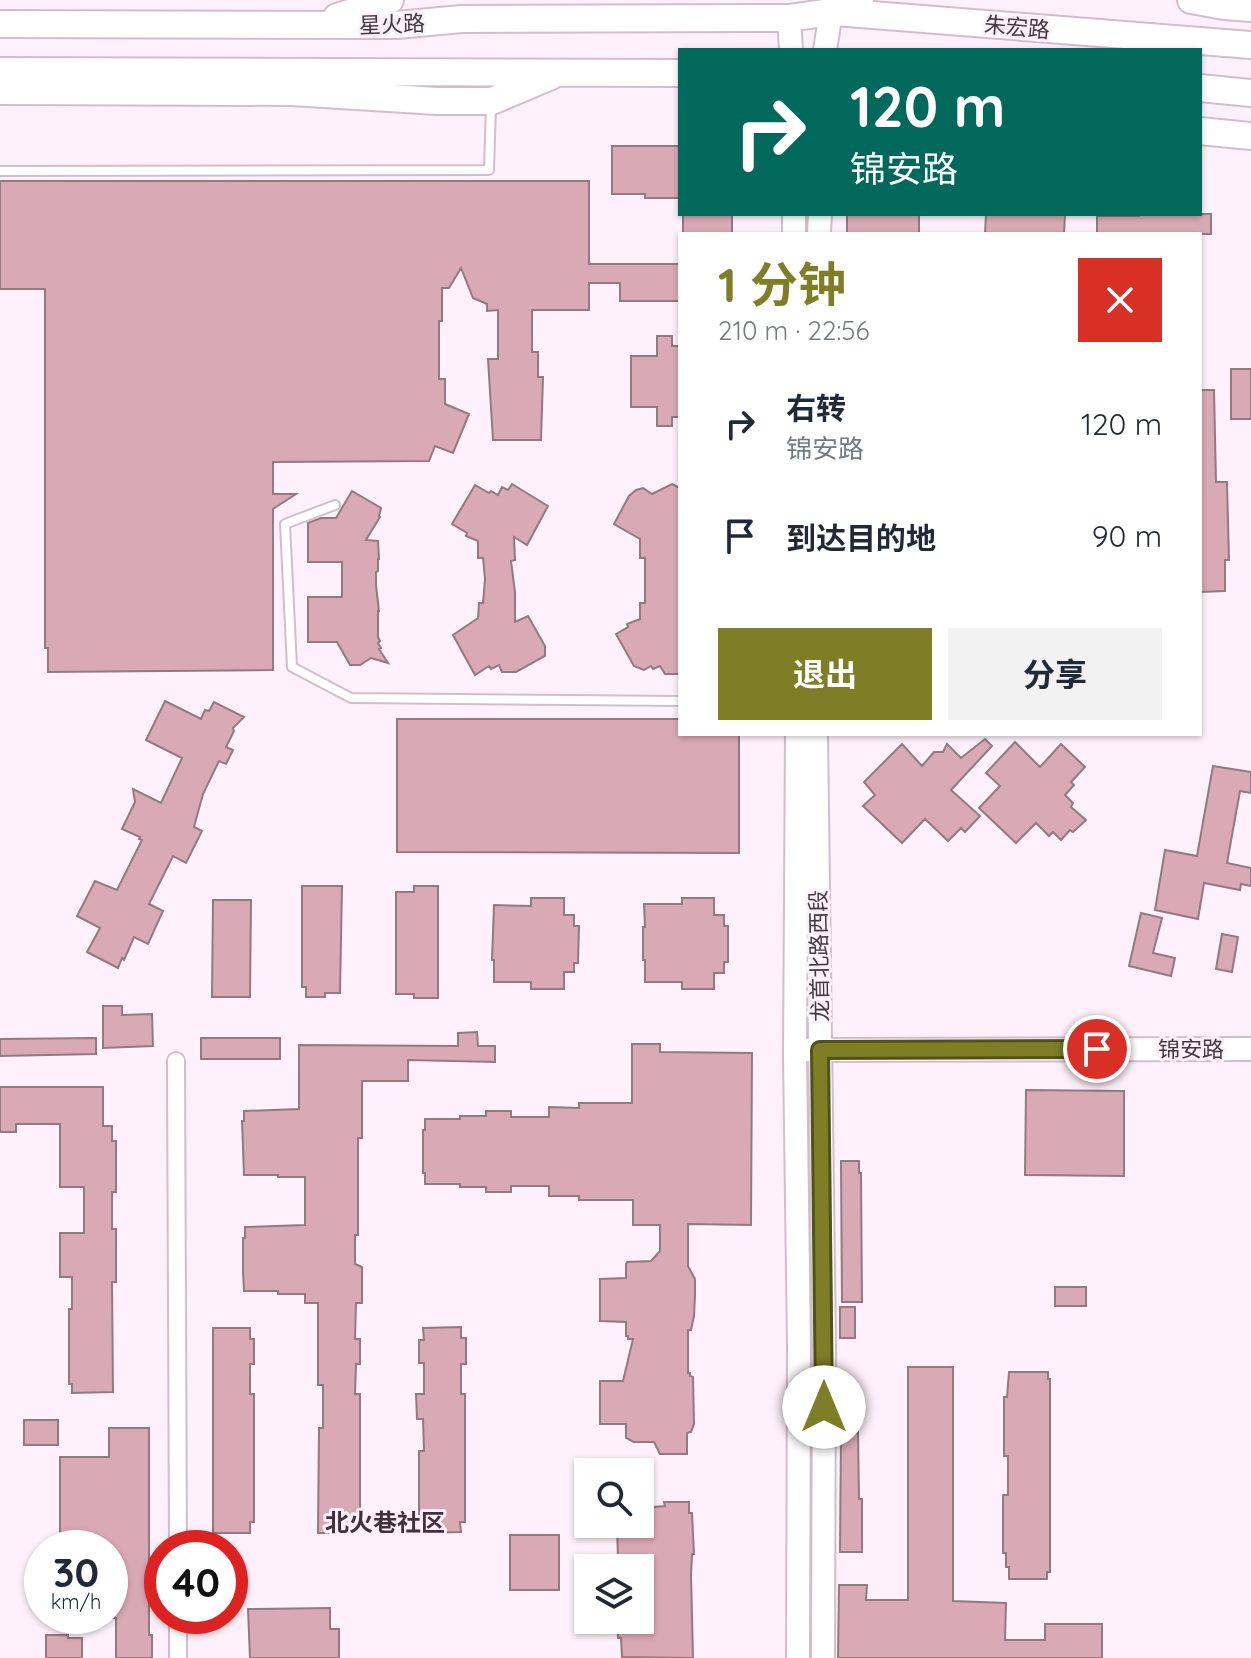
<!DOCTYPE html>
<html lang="zh">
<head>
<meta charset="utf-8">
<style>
	:root { --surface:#fff; --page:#f2f2f3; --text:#1f2937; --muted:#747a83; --accent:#7d7e26 }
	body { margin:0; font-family:Quicksand,"Noto Sans SC",sans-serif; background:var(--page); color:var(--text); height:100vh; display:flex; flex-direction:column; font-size:30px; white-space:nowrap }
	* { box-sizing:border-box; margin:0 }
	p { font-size:26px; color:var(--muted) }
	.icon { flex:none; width:44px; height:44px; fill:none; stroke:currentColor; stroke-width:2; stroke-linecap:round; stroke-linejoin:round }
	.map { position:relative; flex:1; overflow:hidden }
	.sheet { position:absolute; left:678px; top:232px; width:524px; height:504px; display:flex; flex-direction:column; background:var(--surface); border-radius:0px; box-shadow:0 2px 6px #0004 }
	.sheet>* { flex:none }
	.top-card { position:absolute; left:678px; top:48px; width:524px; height:168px; border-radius:0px; box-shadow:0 2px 6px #0004; background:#00695c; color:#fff; overflow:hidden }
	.fabs { position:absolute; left:574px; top:1458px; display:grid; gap:16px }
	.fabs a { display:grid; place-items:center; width:80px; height:80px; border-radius:0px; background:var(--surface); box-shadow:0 2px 6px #0004; font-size:40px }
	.speed { position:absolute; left:24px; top:1530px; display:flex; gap:16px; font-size:40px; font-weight:700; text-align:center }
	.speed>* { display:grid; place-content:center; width:104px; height:104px; border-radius:50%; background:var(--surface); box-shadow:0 2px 6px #0004; line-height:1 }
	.speed small { font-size:20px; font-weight:400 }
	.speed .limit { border:12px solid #d22; background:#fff; color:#111 }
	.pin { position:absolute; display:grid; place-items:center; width:68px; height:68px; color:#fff; margin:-34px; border:4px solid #fff; border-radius:50%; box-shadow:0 2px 8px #0007 }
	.me { position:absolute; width:88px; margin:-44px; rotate:0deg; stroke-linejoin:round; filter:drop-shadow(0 0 6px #0008) }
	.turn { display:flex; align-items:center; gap:28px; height:168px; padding:0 40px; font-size:36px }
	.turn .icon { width:104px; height:104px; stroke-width:2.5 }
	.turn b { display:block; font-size:56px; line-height:68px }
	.round { display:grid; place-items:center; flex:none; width:84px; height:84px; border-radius:0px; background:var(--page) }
	.summary { display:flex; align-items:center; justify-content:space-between; height:136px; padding:0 40px }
	h1 { font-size:48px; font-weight:700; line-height:60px; color:var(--accent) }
	.button { display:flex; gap:16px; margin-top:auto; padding:16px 40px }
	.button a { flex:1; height:92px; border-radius:0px; background:var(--accent); color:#fff; font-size:32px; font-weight:700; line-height:92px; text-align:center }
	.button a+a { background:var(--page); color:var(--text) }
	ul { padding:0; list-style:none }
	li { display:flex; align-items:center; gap:24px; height:112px; padding:0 40px }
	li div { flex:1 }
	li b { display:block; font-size:30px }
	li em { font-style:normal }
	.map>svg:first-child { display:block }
</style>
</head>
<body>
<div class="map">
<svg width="1251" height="1658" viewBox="0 0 1251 1658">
	<rect width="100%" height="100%" fill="#fff1fb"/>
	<path fill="#daa9b6" stroke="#937980" stroke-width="2" d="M612 146H680V198H645V194H612Z
		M0 181H589V264H680V301H620V283H589V310H532V352H538V377H543L541 440H493L488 359H498V310L487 311V304L473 298 461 268 449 288H442V321H439V379H445V404L469 414 453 453 435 446 429 461 273 462V494H296L273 509V670L48 672V648H45V289H0Z
		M683 214H732V234H683Z
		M847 214H919V234H847Z
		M986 214H1065L1064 234H985Z
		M1139 214H1211V234H1097V216H1139Z
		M657 336H672V346H680V417H672V426H657V407H631V356H657Z
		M1231 369H1251V419H1231Z
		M1200 390H1214L1216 482H1227L1229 560H1225V591L1200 592Z
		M512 484 548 506 527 545 514 537 515 560 511 561 515 592V622L528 616 545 646V656L516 672H502L499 665 491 669 489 666 475 675 453 635 478 618 479 603H483L485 579 483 558H478V541L466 536 467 533 452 524 475 485 489 493 491 491 498 495 502 487 508 490Z
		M672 484 680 488V674H665L660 666 653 669 651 666 644 670 634 666 616 634 628 627 627 624 640 619V603H645V558H640V539L614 524 629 496 636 490 643 488 652 494Z
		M352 491 381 508 379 516 380 517 366 540 378 541 379 559H378V571L376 572V585L379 611H378V637L380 641 378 643 381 648 379 649 388 663 371 658 360 665H350L337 642H308V597H342V562H308V523L321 518H336Z
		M165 701 201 719 205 710 209 711 214 702 244 717 233 728 234 731 226 747 233 750 226 764 219 761 203 794 194 827 202 831 186 863 173 856 149 904 163 911 148 944 134 937 124 960 122 958 118 968 87 952 100 928 77 916 95 881 117 890 142 840 139 839 140 837 122 829 135 802 133 789 161 803 182 758 146 740Z
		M397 719H680V734H739V853L397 852Z
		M985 739 992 746 951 790 980 816 965 832 961 828 948 841 925 819 902 843 863 806 875 795 864 782 902 744 922 766 934 752H943L947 744 961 758Z
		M1015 742 1040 767 1061 744 1085 767 1071 782 1074 785 1065 795 1073 803 1071 807 1086 820 1073 832 1070 830 1061 840 1053 832 1049 836 1036 823 1016 843 979 808 1000 786 986 773Z
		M1213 766 1251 772V793L1240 791 1227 863 1251 868V886L1241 884 1240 890 1204 883 1198 919 1155 910 1165 850 1197 856Z
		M302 886H342L340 993H325V997H306V987H302Z
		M414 886H438V998H414V994H396V892H414Z
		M531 898H564V915H574V926H579L578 963H574V972H564V989H531V982H494V960H492L494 905 531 906Z
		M682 898H714V915H724V926H728V962H724V973H714V989H682V982H645V960H643V927H645L644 904H682Z
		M213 900H251L250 997H212Z
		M1141 913 1162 918 1153 953 1175 958 1171 976 1129 966Z
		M1222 934 1238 937 1232 972 1216 969Z
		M103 1006H122V1015L152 1014 153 1046 103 1048Z
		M477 1032 478 1046H495V1062L408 1060V1081H362V1138H358V1235H355V1264L362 1267V1303H356L355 1339H360V1364H356L355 1394H360V1522H356L355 1533H318L319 1428H323V1385H318V1303H305V1294H278V1291H244L243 1272V1238H245V1227L305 1225V1177H278V1175H244L242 1121H244V1111L299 1109V1045L458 1046V1033Z
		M96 1038V1054L0 1056V1039Z
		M201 1038H280V1059H201Z
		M632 1044H660V1052L752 1053 751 1225 688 1224V1266L695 1279V1295L694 1316 691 1330H688V1373H690V1376L693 1377 694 1424 691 1432 687 1433V1454H660L654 1442H634L626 1438V1424H600V1381H623L633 1339H628V1336H626V1322L600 1321V1279L626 1278V1264L627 1262 651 1261 660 1251V1225H633V1200H579V1196H549V1186H511V1192H486V1187H460V1184H425V1173H423V1130H425V1119H460V1116H486V1111H511V1117H549V1107L579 1108V1103H632Z
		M0 1087H103V1126H112V1141H116V1192H112V1229H116V1282H112L113 1392 72 1393V1384H69V1309H72V1277H60V1233H84V1187H60V1124H16V1132H0Z
		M1026 1090 1124 1091V1176L1025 1175Z
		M841 1161H859V1173H861L862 1302H842Z
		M1055 1287H1086V1306H1055Z
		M840 1307H855V1338H840Z
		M461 1327V1338H466V1364H461V1394H465V1522H460L461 1532 424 1533 423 1521H419V1451H424L423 1419H417L416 1394H424V1363H419V1340H424L423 1328Z
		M213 1328H250V1339H254V1364H250V1394H254V1522H250V1533H213Z
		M908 1367H953V1601L1006 1603 1005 1640H1045V1624H1102V1658H838L839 1585H867L866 1600H908Z
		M1009 1372H1048V1379H1050V1572H1047V1579H1009V1567H1006V1553H1003V1495H1008V1456H1004V1397H1007Z
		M24 1420H58V1445H24Z
		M109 1428H149V1635H152V1658H116V1618H110V1548H60V1457H109Z
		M858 1432 859 1499H862V1552H840L841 1433Z
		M664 1502H689V1513H692L694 1554H692L691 1575 693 1658 622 1657 621 1638H618L617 1620H640V1568L622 1566 621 1558H618L617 1528H622V1524H640V1508L665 1506Z
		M510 1535H559V1590H510Z
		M330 1608V1629H339V1658H250L248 1609Z
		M46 1635H68V1638H82V1658H46Z"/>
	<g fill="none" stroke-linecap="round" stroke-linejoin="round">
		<g stroke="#d3bdcd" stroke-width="12">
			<path id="service" d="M0 171 489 170 491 106
				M335 505 285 524 292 667 351 698 680 701"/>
		</g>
		<g stroke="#d3bdcd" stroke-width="20">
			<path id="minor" d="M176 1061 178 1548
				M178 1616V1658"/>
		</g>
		<g stroke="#d3bdcd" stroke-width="26">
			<path id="tertiary" d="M789 18 791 50
				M825 50 831 12
				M794 214V234
				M819 234 820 214
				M797 734 795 1056 799 1344 798 1658
				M816 734 824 1344 823 1658
				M808 1050 1251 1049"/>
		</g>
		<g stroke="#d3bdcd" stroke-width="30">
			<path id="primary" d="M1191 0 1224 6 1251 8
				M835 12 1251 45
				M337 17 390 0
				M0 24 397 25 462 19 789 18 831 12 860 0
				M0 71 680 73
				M1200 88 1251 93
				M0 91 292 92 437 101H492L551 76
				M1200 131 1251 136"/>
		</g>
		<use href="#service" stroke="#fff" stroke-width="8"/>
		<use href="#minor" stroke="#fff" stroke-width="16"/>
		<use href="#tertiary" stroke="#fff" stroke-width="22"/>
		<use href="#primary" stroke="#fff" stroke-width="26"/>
	</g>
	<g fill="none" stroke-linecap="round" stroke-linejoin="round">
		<g stroke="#515219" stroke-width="20">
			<path id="route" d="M824 1407 820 1050 1097 1049"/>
		</g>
		<use href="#route" stroke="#7d7e26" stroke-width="14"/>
	</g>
	<g text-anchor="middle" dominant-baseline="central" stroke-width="6" stroke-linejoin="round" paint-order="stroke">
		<g font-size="22" fill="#423a40" stroke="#fff1fb">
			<text transform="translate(392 24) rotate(-2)">星火路</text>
			<text transform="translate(1017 27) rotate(5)">朱宏路</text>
			<text transform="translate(819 956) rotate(-91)">龙首北路西段</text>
			<text x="1191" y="1049">锦安路</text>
		</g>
		<g font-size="24" font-weight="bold" fill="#42303e" stroke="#fff1fb">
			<text x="385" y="1522">北火巷社区</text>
		</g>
	</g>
</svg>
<div class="fabs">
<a><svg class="icon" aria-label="search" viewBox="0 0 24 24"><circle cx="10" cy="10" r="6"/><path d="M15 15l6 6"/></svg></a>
<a><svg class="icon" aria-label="layers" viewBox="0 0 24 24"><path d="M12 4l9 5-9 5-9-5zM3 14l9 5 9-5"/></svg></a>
</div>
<div class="speed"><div>30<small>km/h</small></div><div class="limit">40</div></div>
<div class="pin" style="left:1097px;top:1049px;background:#d93025"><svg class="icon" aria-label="arrive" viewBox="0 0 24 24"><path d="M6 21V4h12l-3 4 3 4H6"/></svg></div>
<svg class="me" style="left:824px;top:1407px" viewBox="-20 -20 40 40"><circle r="19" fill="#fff"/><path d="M0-13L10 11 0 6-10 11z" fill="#7d7e26"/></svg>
<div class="top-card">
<div class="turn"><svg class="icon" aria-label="right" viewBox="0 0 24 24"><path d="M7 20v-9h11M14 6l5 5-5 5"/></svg><div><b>120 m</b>锦安路</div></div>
</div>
<section class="sheet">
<div class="summary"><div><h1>1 分钟</h1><p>210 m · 22:56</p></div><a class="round" style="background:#d93025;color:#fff"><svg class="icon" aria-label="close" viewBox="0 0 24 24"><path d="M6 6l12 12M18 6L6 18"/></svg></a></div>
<ul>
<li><svg class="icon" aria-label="right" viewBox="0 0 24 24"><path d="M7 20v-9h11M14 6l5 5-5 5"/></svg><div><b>右转</b><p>锦安路</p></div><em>120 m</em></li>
<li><svg class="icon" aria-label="arrive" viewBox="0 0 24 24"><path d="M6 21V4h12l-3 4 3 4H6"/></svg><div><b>到达目的地</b></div><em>90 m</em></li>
</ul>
<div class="button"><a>退出</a><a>分享</a></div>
</section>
</div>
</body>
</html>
